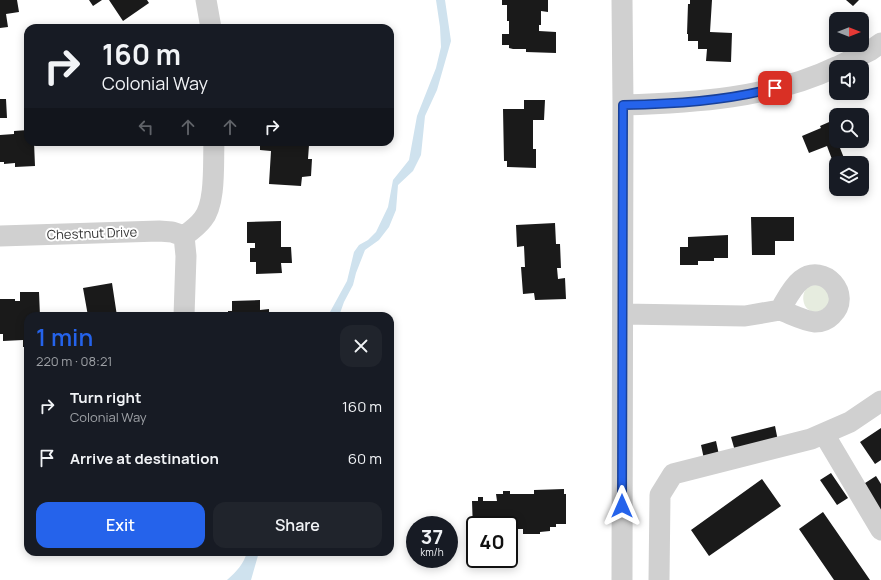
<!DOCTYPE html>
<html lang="en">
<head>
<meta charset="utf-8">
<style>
	:root { --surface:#171b24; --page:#20242c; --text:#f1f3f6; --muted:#9ea1a6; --accent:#2563eb }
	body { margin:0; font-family:Manrope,sans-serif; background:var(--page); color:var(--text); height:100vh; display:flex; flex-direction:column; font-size:15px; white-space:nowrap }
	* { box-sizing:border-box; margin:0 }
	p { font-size:13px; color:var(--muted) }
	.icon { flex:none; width:22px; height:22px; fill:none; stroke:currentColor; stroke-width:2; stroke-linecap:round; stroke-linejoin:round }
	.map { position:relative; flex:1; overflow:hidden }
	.side { position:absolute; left:24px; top:312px; width:370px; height:244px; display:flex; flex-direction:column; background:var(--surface); border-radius:12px; box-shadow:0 2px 10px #0003 }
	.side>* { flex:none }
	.hud { position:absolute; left:24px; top:24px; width:370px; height:122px; border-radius:12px; box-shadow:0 2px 10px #0003; background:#171b24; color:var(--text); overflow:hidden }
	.needle { width:26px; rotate:90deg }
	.buttons { position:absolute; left:829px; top:12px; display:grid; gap:8px }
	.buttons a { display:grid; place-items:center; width:40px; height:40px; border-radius:8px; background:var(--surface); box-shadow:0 2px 10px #0003; font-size:20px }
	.speed { position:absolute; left:406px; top:516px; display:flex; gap:8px; font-size:20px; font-weight:700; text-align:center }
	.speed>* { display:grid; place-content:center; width:52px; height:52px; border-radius:50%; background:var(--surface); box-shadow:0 2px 10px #0003; line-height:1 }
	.speed small { font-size:10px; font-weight:400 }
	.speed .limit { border:2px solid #111; border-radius:6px; background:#fff; color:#111 }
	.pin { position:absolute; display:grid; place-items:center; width:34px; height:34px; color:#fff; margin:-17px; border-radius:8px; box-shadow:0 2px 6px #0006 }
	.me { position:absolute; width:44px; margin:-22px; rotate:0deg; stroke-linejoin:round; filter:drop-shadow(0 0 3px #0008) }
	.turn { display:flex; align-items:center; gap:14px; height:84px; padding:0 12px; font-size:18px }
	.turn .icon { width:52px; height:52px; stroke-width:2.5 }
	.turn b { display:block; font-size:28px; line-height:34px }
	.lanes { display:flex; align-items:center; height:38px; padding:0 12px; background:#0003; justify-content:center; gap:20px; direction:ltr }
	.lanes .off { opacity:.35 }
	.round { display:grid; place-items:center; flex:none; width:42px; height:42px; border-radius:12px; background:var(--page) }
	.head { display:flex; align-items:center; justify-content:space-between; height:68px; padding:0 12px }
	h1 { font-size:24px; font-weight:600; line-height:30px; color:var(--accent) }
	.cta { display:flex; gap:8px; margin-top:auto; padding:8px 12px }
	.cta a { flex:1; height:46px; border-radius:12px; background:var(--accent); color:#fff; font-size:16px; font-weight:600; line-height:46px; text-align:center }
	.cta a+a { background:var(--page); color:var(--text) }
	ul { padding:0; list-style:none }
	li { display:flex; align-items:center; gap:12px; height:52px; padding:0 12px }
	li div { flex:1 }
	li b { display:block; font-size:15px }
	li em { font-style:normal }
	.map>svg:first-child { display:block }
</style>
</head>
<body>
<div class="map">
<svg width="881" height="580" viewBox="0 0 881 580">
	<rect width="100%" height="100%" fill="#fff"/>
	<path fill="#e6ecdf" d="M818 284 829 291 830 305 819 312C816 312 812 312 809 310 802 306 801 292 808 287 811 286 815 285 818 284Z"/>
	<path fill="#cfe2ee" d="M436 0H445L451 41 437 90 425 116 421 155 413 171 398 185 396 210 389 227 379 240 365 250 356 273 353 285 344 302 339 316H329L330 312 347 281 354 252 359 245 368 240 376 232 388 207 393 180 409 160 417 116 436 68 441 47 440 27Z
		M247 552H259L251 580H227C236 572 244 564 247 552Z"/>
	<path fill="#1a1a1a" d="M0 0H17L19 12 6 14 8 27 0 28Z
		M89 0H102L93 6Z
		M109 0H147L149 3 123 21Z
		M502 0H548V12L541 11V25H539V31L556 32V53L526 52V49H513L509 48V45H502V34H509V21H507V5H502Z
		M690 0H712L710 32 732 33 731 62 706 61 707 49H698V41H688V34H687L688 4H690Z
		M846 0H859L853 6Z
		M0 99H6L7 118H0Z
		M524 100H545L544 120H533V149H536V168L507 167V161H504L503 109H524Z
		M836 119V141H857L840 148 844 158 833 162 827 146 809 153 802 136 821 128 820 126Z
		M28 130V142H34L35 166 15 167V163L4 164V162H0V135L14 134V131Z
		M260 142H305V145H309L308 159H312L311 176 302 177 301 186 269 184 271 151 260 150Z
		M751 217H794V241H775V255H752Z
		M281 221V247H291L292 263H281L282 273 256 274V262H250V248H255V243H247V222Z
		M555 223 556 244H560L561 268H557L558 279 565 278 566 299 535 300 534 293 523 294 521 267H525L524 246 517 247 516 225Z
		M728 235V258H714V261H698V265H680V247H688V237Z
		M112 283 117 316H88L83 288Z
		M20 292H39L40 316H28V347H23V340L3 341V334H0V299H15V301H20Z
		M260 300V310L269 309V316H228V311H232V301Z
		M775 426 778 441 735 451 731 437Z
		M881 428V460L875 464 860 442Z
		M716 441 719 455 704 459 701 445Z
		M831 473 848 498 837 505 820 480Z
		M876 476 881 484V514L862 485Z
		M762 479 781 506 709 556 691 530Z
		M564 489V494H566V524H556V527H550V531L540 532V534H523V529H518V534H509V525H475V530H473L472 501H478V497H483V501H497L496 494H503V491H510V494H534V490Z
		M823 512 870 580H834L799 529Z"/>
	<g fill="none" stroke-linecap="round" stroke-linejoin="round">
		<path stroke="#d0d0d0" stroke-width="21" d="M206 0 211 28
			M837 67 871 50 881 43
			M623 105C693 103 772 98 836 67
			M0 236 159 231 172 232 184 236
			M184 236C191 231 198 226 203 219 216 203 213 163 214 142
			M623 314 745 316 780 310C786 300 792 287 801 280 824 262 853 295 832 315 828 319 822 322 815 322 804 321 791 314 780 310
			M184 316 186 256 184 236
			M824 434 881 530
			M622 580 623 105 622 0
			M659 580 660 495 673 474 811 439 850 422 881 401"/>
	</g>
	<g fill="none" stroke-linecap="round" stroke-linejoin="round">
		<g stroke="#184099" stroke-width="10">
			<path id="route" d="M622 506 623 105C674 104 726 101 775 88"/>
		</g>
		<use href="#route" stroke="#2563eb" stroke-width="7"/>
	</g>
	<g text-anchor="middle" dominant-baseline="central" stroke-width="4" stroke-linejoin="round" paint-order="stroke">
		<g font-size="13" fill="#333" stroke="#fff">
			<text transform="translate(92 233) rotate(-2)">Chestnut Drive</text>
		</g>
	</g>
</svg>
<div class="buttons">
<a><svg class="needle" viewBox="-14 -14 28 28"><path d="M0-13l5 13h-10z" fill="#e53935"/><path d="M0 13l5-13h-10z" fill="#9ea1a6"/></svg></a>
<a><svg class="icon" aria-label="sound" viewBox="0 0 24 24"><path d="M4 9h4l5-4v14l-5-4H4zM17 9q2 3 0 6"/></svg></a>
<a><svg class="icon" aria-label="search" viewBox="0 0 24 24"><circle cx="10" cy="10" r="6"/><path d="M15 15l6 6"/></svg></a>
<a><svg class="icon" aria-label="layers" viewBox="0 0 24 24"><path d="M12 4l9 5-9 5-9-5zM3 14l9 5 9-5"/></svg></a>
</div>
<div class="speed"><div>37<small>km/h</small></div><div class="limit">40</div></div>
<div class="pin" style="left:775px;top:88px;background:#d93025"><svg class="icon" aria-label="arrive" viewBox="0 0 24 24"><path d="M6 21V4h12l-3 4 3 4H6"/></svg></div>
<svg class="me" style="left:622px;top:506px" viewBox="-20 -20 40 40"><path d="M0-17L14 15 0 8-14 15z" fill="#2563eb" stroke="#fff" stroke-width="4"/></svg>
<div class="hud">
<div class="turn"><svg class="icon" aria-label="right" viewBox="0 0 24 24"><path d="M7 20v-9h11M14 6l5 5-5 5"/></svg><div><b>160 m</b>Colonial Way</div></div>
<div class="lanes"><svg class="icon off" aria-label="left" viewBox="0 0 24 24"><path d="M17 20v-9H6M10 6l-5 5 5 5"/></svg><svg class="icon off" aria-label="ahead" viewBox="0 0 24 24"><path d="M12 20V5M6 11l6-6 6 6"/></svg><svg class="icon off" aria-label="ahead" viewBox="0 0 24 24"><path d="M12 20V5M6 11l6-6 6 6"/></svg><svg class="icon" aria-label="right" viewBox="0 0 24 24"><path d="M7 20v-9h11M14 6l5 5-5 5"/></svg></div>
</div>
<section class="side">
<div class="head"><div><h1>1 min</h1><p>220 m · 08:21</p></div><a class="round"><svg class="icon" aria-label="close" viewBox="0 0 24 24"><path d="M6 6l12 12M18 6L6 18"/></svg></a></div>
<ul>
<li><svg class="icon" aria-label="right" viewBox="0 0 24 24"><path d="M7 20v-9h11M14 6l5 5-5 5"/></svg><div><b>Turn right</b><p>Colonial Way</p></div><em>160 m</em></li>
<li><svg class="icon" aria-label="arrive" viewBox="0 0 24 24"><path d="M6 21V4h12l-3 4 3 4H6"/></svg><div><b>Arrive at destination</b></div><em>60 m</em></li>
</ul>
<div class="cta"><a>Exit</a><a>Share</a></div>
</section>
</div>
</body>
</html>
